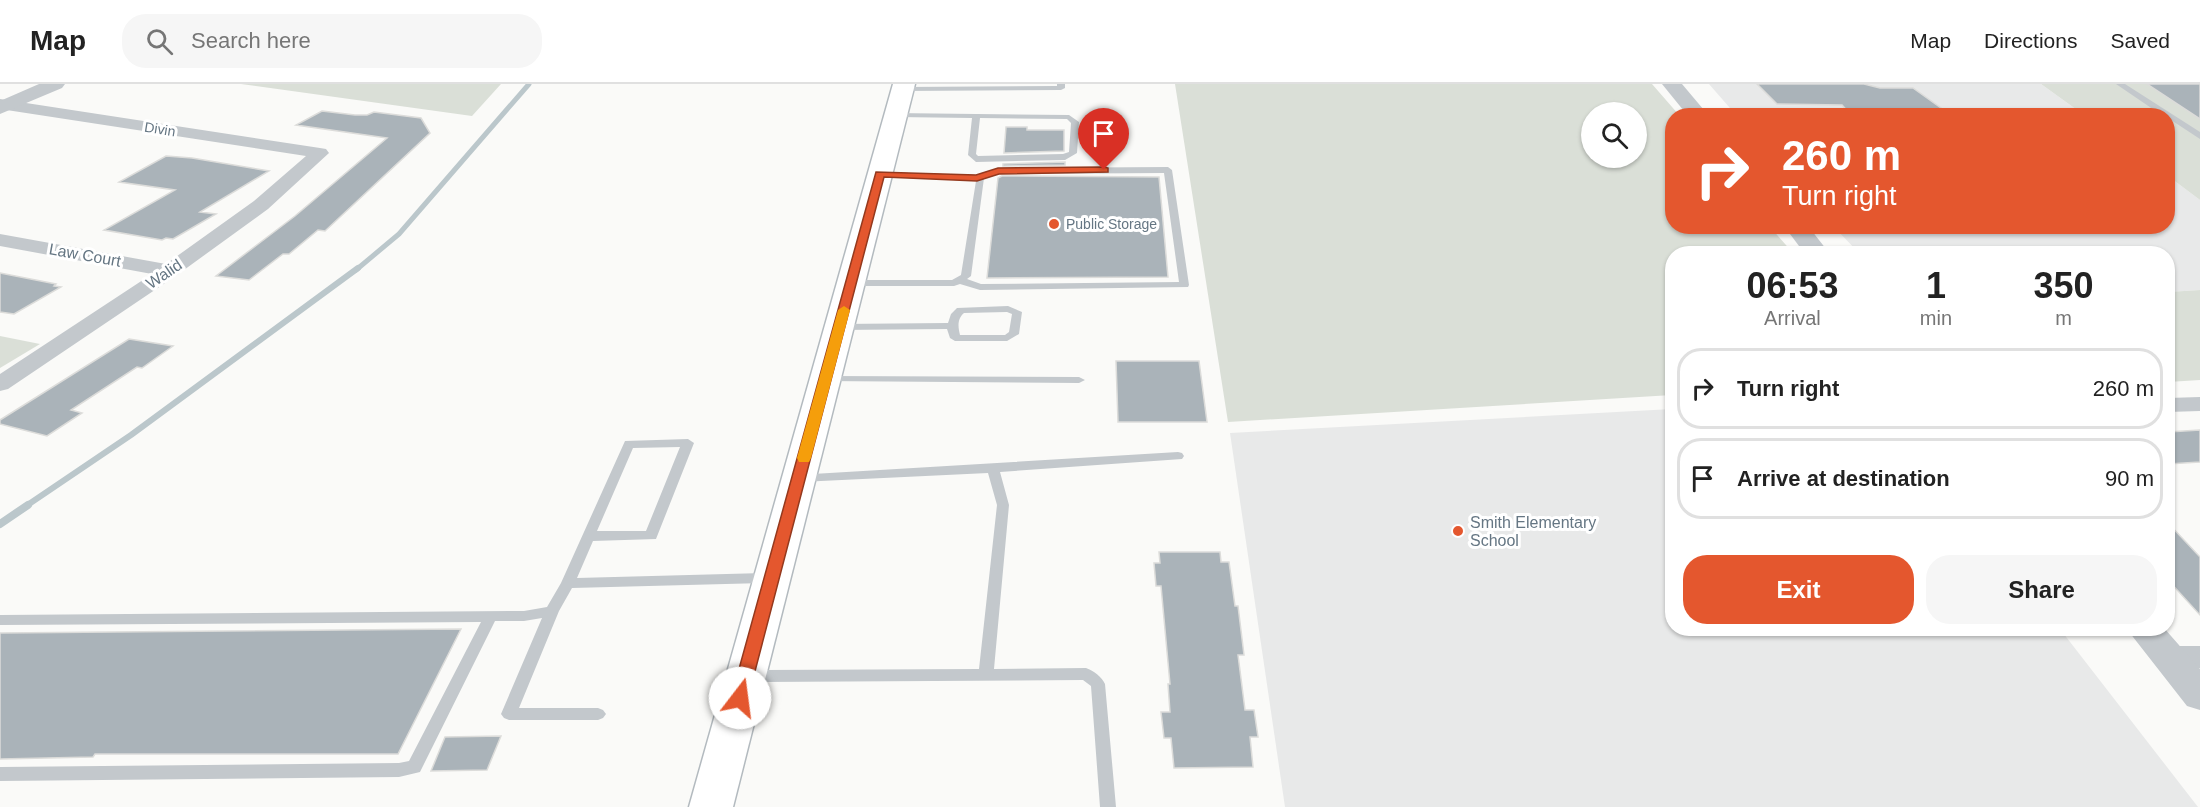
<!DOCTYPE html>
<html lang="en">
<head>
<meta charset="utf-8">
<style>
	:root { --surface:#fff; --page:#f6f6f6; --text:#222; --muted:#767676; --line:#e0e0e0; --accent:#e4572e }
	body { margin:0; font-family:Arial,sans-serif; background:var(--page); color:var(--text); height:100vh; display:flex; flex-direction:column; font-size:22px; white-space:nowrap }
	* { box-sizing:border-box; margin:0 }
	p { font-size:20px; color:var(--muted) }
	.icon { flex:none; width:33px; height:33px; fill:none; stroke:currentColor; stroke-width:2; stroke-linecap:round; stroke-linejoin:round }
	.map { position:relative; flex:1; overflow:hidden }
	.panel { position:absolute; left:1665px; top:162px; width:510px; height:390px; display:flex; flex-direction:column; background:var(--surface); border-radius:24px; box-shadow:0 2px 4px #0004 }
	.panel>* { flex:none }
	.hud { position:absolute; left:1665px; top:24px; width:510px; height:126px; border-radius:24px; box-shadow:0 2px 4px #0004; background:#e4572e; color:#fff; overflow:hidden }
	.controls { position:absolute; left:1581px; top:18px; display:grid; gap:12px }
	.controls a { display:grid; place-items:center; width:66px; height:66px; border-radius:50%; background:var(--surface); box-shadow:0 2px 4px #0004; font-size:30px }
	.pin { position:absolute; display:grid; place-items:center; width:51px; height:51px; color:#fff; margin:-62px -26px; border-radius:50% 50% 50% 0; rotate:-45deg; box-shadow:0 0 6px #0007 }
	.pin .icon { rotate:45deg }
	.me { position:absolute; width:66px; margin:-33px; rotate:15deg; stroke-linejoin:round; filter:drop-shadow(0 0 4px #0008) }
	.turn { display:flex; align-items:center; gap:21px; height:126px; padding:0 18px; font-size:27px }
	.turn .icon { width:78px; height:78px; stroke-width:2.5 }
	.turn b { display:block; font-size:42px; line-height:51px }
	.eta { display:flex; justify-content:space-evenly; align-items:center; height:102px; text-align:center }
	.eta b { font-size:36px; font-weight:700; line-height:42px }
	.action { display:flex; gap:12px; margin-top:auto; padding:12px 18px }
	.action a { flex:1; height:69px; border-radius:24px; background:var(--accent); color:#fff; font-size:24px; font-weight:700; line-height:69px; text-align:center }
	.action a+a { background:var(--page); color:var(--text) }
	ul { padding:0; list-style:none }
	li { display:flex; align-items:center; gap:18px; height:81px; margin:0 12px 9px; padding:0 6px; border:3px solid var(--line); border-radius:24px }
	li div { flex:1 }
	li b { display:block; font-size:22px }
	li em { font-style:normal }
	header { display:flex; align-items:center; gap:36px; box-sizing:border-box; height:84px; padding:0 30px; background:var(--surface); border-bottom:2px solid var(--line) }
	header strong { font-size:28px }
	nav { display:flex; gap:33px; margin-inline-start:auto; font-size:21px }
	.search { width:420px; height:54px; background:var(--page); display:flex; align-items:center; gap:15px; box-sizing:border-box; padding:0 21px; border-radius:24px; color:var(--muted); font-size:22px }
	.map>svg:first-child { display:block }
</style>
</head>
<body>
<header>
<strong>Map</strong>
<div class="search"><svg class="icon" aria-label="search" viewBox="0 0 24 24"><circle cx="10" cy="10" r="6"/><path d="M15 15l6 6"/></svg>Search here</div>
<nav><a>Map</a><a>Directions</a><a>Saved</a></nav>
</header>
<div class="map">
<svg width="2200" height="723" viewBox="0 0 2200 723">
	<rect width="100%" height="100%" fill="#fafaf8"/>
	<path fill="#e8e9e9" d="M1709 0H2041L2084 31H1736Z
		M2168 92 2200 116V206L2168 208V170L1859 169 1834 143 2168 142Z
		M1672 325V544L2060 545 2198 723H1285L1230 349Z"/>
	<path fill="#dadfd7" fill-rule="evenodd" d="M241 0H501L472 32Z
		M1175 0H1652L1679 31 1672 32V142L1770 143 1793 169 1672 170V311L1228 338ZM1592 28H1636V74H1592Z
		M2041 0H2200V116L2168 92V32L2084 31Z
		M2200 206V296L2168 298V208Z
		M0 252 40 260 0 284Z"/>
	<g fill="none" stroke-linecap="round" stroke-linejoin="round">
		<path stroke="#bbc7cb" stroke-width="5" d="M356 186 399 150 529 0"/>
		<path stroke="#bbc7cb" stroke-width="6" d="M26 422 131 351 358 184"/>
		<path stroke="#bbc7cb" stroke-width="8" d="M0 440 28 421"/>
	</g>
	<path fill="#aab3b9" stroke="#dcdcda" stroke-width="1.5" d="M1757 0H1864L1880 4H1913L1948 29 1852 32 1842 21 1777 20Z
		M2147 0H2200V35Z
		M322 27 355 31H367L374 28 421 34 430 49 325 147 318 146 289 170H283L249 196 216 192 295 132 387 54 296 41Z
		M1006 43H1027V46H1064V67L1004 69Z
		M166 72 192 74 269 87 200 128 216 130 173 155 166 154 162 156 104 146 175 106 119 98Z
		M1065 78V81L1003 82V80Z
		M1002 92 1159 93 1168 193 987 194 998 94Z
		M0 189 56 200 54 202 61 203 14 230 0 228Z
		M129 255 173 262 142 284 137 283 71 326 82 329 47 352 0 340V336Z
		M1116 277H1199L1207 338H1118Z
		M2200 346V378L2168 380V348Z
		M2168 439 2200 473V531L2168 496Z
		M1159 468H1220L1221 478H1229L1235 522H1238L1244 571H1238L1245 626H1254L1258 653H1250L1253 683 1174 684 1171 654H1164L1161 628H1170L1168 600H1170L1161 502H1156L1154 479H1160Z
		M461 545 398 670H95L93 673 0 675V549Z
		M501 652 487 686 431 687 445 653Z"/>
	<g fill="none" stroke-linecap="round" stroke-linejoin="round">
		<g stroke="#b3babf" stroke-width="3">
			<path id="secondary" d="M893 0H915L733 723H689Z"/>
		</g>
		<path fill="#c3c8cc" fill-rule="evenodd" d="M1057 0H1065V4L1061 6 903 7 899 5 903 3 1057 2Z
			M2116 0H2125L2200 48V55L2168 34V32H2163Z
			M893 29 1069 31 1079 38 1077 69 1065 76 976 78 968 71 972 34 896 33H893ZM980 34 1067 35 1071 39 1069 68 1063 70 978 72 976 70Z
			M1168 83 1172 86 1189 201 1188 203 980 206 960 200 954 202H851L846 199 851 196H952L961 191 976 97 972 95 880 93 876 90 877 88 978 91 998 84ZM1164 89 1179 198 981 200 967 195 971 192 984 94 999 90Z
			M1008 222 1022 228 1019 250 1007 257H955L950 254 947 245 839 246 834 243 839 240 948 239 951 230 957 224ZM1007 228 1012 230 1009 248 1005 251H960C958 243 957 235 964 229Z
			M826 292 1079 293 1085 296 1079 299 822 297 820 295Z
			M688 355 694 359 656 455 593 457 577 494 768 489 773 491 775 494 773 497 768 499 572 504 559 527 519 624H598L603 626 606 630 603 634 598 636H509L504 634 501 630 542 534 524 537H495L420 688 399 693 0 697V683L399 679 409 677 481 538 0 541V531L524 527 547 523 561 499 625 357ZM680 363 646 447H597L633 364Z
			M1178 368 1182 369 1184 372 1182 375 1000 388 1009 421 994 585 1086 584C1094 587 1102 593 1105 600L1116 723H1100L1091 602 1083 596 750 598 745 596 743 592 745 588 750 586 979 585 997 421 988 389 800 398 796 397 794 394 796 391Z"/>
		<path fill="#c3c8cc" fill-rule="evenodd" d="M0 15 320 64 326 65 329 69 268 125 177 191 8 305 0 307V290L152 190 0 162V150L166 180 254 117 306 72 0 25Z
			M2200 313V327L2168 328V314Z
			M2168 562H2200V584H2168L2158 581 2154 573 2158 565Z"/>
		<path fill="#c3c8cc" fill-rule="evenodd" d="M39 0H65L62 4 0 30V17Z
			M1662 0H1682L1709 32H1688Z
			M1784 142H1808L1830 170H1805Z
			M2126 544H2164L2200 585V626L2187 622Z"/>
		<use href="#secondary" fill="#fff" fill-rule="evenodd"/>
	</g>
	<path fill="#e4572e" stroke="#94391e" stroke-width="1.5" d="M1104 83 1108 84V88L999 90 977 97 884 93 748 614 746 619 740 621 734 619 731 614 876 88 976 91 998 84Z"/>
	<path fill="#f59e0b" d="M844 222 850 226 811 374 809 378H799L797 374 838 226Z"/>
	<g fill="#e4572e" stroke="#fff" stroke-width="2">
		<circle cx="1054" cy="140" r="6"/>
		<circle cx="1458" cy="447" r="6"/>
	</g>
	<g text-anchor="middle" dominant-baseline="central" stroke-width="6" stroke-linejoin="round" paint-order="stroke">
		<g font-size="14" fill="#657683" stroke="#fff">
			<text transform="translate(160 45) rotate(9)">Divin</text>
		</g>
		<g font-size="14" fill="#657683" stroke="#fff" text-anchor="start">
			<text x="1066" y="140">Public Storage</text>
		</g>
		<g font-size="16" fill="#657683" stroke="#fff">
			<text transform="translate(85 171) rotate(10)">Law Court</text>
			<text transform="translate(164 190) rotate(-34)">Walid</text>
		</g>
		<g font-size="16" fill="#657683" stroke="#fff" text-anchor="start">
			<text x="1470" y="438">Smith Elementary<tspan x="1470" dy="18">School</tspan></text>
		</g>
	</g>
</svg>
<div class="controls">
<a><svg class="icon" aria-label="search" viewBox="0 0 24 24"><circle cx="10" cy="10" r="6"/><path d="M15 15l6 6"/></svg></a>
</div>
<div class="pin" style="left:1104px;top:86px;background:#d93025"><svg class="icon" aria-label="arrive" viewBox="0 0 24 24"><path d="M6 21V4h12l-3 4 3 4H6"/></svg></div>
<svg class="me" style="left:740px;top:614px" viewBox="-20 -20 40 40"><circle r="19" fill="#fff"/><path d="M0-13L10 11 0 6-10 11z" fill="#e4572e"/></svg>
<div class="hud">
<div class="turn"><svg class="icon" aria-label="right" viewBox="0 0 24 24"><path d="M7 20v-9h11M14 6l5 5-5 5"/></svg><div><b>260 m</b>Turn right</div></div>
</div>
<section class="panel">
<div class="eta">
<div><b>06:53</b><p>Arrival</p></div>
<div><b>1</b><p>min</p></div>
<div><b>350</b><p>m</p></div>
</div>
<ul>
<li><svg class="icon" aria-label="right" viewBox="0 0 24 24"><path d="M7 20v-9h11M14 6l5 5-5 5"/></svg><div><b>Turn right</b></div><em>260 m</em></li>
<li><svg class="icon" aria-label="arrive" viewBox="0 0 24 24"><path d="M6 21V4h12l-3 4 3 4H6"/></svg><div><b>Arrive at destination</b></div><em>90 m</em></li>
</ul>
<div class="action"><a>Exit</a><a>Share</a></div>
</section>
</div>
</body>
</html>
